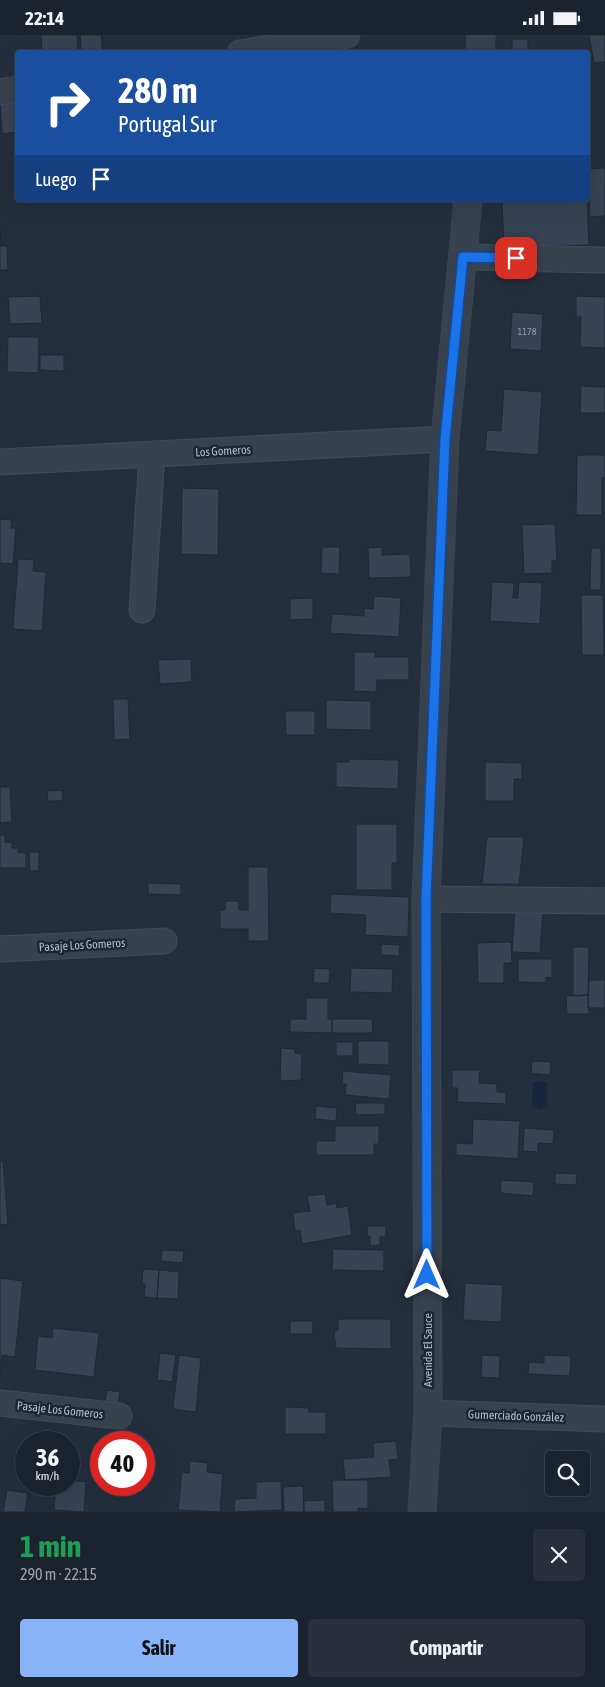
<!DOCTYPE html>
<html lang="es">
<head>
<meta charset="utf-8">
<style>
	:root { --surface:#1b232e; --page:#282f3a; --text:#f1f3f6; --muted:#a0a4aa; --line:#39404a; --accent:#8ab4f8 }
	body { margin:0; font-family:"Asap Condensed",sans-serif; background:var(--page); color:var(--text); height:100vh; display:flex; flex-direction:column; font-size:19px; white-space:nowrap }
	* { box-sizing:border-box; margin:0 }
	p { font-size:16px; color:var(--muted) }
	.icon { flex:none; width:28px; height:28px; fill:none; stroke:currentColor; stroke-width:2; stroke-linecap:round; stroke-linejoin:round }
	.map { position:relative; height:1477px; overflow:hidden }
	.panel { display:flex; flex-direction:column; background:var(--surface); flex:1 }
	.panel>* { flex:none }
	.banner { position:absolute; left:15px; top:15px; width:575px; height:152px; border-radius:5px; box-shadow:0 5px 20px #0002,0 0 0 1px var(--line); background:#1a4fa0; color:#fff; overflow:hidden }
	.controls { position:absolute; left:545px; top:1416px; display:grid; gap:10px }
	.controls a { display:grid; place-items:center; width:45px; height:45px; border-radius:5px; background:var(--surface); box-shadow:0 5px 20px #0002,0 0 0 1px var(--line); font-size:25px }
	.speed { position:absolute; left:15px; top:1396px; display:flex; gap:10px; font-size:25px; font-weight:700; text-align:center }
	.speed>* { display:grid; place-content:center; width:65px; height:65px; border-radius:50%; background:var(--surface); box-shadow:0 5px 20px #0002,0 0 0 1px var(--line); line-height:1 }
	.speed small { font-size:12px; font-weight:400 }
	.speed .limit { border:8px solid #d22; background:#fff; color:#111 }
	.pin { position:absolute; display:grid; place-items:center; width:42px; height:42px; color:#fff; margin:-21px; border-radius:10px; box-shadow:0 2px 8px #0006 }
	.me { position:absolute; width:55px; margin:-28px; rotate:0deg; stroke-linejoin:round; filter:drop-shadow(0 0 4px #0008) }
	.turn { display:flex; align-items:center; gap:18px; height:105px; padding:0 20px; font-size:22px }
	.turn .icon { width:65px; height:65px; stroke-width:2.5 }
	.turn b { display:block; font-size:35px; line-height:42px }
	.then { display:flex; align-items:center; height:48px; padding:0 20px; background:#0003; gap:10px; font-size:19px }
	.round { display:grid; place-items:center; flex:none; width:52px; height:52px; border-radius:5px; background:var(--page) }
	.headline { display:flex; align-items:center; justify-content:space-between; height:85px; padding:0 20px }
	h1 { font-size:30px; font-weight:700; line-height:38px; color:#1e9e55 }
	.action { display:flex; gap:10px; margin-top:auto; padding:10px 20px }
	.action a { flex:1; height:58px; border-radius:5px; background:var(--accent); color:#111; font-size:20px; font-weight:700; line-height:58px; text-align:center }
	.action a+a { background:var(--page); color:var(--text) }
	.status { display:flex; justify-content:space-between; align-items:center; height:35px; padding:0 25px; background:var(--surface); direction:ltr }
	.status svg { height:14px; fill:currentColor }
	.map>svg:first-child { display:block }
</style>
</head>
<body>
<div class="status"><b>22:14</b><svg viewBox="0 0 49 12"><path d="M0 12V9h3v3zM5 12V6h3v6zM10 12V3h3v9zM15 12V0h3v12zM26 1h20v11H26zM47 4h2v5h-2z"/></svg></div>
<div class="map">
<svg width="605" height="1477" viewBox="0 0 605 1477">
	<rect width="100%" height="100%" fill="#242f3e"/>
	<path fill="#17263c" d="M533 1047H547V1072H543L541 1075 532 1072Z"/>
	<path fill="#364354" stroke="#1f2835" d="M41 0H77L78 18H42Z
		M80 0H101L103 18H81Z
		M589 0H605V27L594 28Z
		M512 4H528V18H512Z
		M18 62V97L2 99 0 64Z
		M605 133V181L590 182 588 134Z
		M502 165H587L589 210 504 213Z
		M0 193 1 211H7L8 235H0Z
		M40 261 42 288 10 289 8 262Z
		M576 261 605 262V313L580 312 581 282H576Z
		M512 277 543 279 541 316 510 314Z
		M8 302H39L38 338 7 337Z
		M40 320H64V336L40 335Z
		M581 351 605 352V378H580Z
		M504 354 542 357 538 420 485 416 487 395 501 396Z
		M577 420H605V443H602V480H576Z
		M182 453 219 454 218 520 181 519Z
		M0 484 12 485 11 493H16L13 529 0 528Z
		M555 489 557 526H552V538L524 539 522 490Z
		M322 512H340L339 539 321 538Z
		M382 512V520L410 519 411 542 369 543 368 513Z
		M591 513H601V555H590Z
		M18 524 34 525 33 536 46 537 42 596 13 594Z
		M492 547 514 548 513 563H518L519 547 542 548 540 589 490 586Z
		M581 560H603L604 620H582Z
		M374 561 401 563 399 602 330 598 332 579 364 581V573L373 574Z
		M313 563V584L290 585V564Z
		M354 617H375V622H409V645H377L376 657 354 656Z
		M191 624 192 647 160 649 158 625Z
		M113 664H128L130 704 114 705Z
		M326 665 371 666V695L326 694Z
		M285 676H315V700H286Z
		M349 724 399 725 398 754 336 752V727H349Z
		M485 727 522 728V744H514V766H485Z
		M0 752H10L12 787 0 788Z
		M62 755 63 766H48L47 756Z
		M356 789H397V828H392V855H356Z
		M0 800H5V807L12 808V813H18V817L26 818V833H0Z
		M487 802H524L519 849H482Z
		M29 817H39V836H30Z
		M248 832H268L269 906H248V894H220V875H225V866H239V875H248Z
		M148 848 181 849V860L148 859Z
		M331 859 409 862 408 902 365 900 366 880 330 878Z
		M515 874 543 876 540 918 512 917Z
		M511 907 512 928H504V948H478L477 908Z
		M381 909 400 910 399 921 381 920Z
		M573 912H589L588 960 573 961Z
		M518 924H552V943L546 942V948L518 947Z
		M314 933 330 934 329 948H313Z
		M351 933 393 934 392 958 350 957Z
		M589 945H605V973H588Z
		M588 960 589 979H567L566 961Z
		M306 963H328V984H332V998L290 997V984H306Z
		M332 984H372L373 998H332Z
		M358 1006H389V1030L358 1029Z
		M336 1007H353V1021H336Z
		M281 1013 295 1014V1018L302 1019 301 1045 280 1046Z
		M532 1026 551 1027 550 1040 531 1038Z
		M452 1035H480L479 1048 497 1049V1057L506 1058V1069L457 1067 458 1053H452Z
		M343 1036 391 1040 389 1064 345 1060 346 1049H342Z
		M355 1068H385V1079L356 1080Z
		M316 1071 337 1073 336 1086 315 1084Z
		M473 1084 520 1086 518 1124 456 1120V1108L472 1109Z
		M335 1091H379V1109H374V1120H316V1106H335Z
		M524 1093 554 1095 553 1109 538 1108V1117L523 1116Z
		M0 1126H3L8 1189 0 1190Z
		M555 1138 577 1139 576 1150 555 1149Z
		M501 1145 534 1147 533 1161 500 1158Z
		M325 1159 327 1170 336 1168 337 1173 348 1171 352 1200 302 1209 300 1195 295 1196 293 1178 310 1176 307 1161Z
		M367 1191H386V1202H380V1210L370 1211V1201H367Z
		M333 1214 384 1215V1236L332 1235Z
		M162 1215 184 1216 183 1228 161 1226Z
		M143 1234 159 1235 157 1263 144 1262 145 1249 142 1248Z
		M159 1235 179 1237 178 1264 157 1263Z
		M0 1243 23 1246 15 1322 2 1320 0 1342Z
		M465 1248 503 1250 501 1287 463 1285Z
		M338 1284H391V1314L336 1313 334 1297 338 1295Z
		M290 1286H313V1299H290Z
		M53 1293 99 1298 94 1342 35 1335 38 1301 52 1303Z
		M160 1318 176 1320 172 1347 157 1345Z
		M179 1320 201 1323 196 1377 173 1374Z
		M482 1320 500 1321 499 1343 481 1342Z
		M544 1320 571 1321 570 1341 528 1339 529 1327 544 1328Z
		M107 1355 120 1357 118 1368 105 1366Z
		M285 1372 309 1373V1377H326V1399H285Z
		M396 1406 398 1424 389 1425 391 1442 345 1445 343 1424 374 1422 373 1408Z
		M190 1426 208 1428 207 1437 223 1439 220 1477 178 1475 182 1437 189 1438Z
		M69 1445 86 1447 84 1477 54 1475 56 1450H69Z
		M332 1445H368V1474L358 1473V1477H333Z
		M281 1446 282 1475 234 1477 235 1464 256 1463V1447Z
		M303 1451 304 1477H284L283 1452Z
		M7 1455 28 1458 25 1477H3Z
		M325 1465V1477H304V1466Z"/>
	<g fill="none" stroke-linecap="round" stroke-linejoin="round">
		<g stroke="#414a57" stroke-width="27">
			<path id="minor" d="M240 18 347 0
				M0 57 18 54
				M463 222 605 225
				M0 427 445 404
				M142 575 152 419
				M426 864 605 866
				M0 914 164 906
				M0 1368 119 1381
				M428 1378 605 1384"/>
		</g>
		<g stroke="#414a57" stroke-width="29">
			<path id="tertiary" d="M480 18 481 0
				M422 1477 428 1378 426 864 445 404 468 165"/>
		</g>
		<use href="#minor" stroke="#38414e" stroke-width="25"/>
		<use href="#tertiary" stroke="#38414e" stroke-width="28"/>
	</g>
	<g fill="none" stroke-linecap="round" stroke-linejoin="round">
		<g stroke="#114b97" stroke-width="12">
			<path id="route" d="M427 1240 426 864 445 404 463 222 516 223"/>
		</g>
		<use href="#route" stroke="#1a73e8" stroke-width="9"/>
	</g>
	<g text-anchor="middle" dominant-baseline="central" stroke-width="5" stroke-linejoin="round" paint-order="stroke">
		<g font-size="10" fill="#929caa">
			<text x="527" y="296">1178</text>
		</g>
		<g font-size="12" fill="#b4bcc9" stroke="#1d2633">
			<text transform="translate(223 416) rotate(-3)">Los Gomeros</text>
			<text transform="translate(82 910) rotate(-3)">Pasaje Los Gomeros</text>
			<text transform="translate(428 1315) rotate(-90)">Avenida El Sauce</text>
			<text transform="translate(60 1375) rotate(6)">Pasaje Los Gomeros</text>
			<text transform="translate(516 1381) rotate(2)">Gumerciado González</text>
		</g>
	</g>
</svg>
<div class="controls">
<a><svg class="icon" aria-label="search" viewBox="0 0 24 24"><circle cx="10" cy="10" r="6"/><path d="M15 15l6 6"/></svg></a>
</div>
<div class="speed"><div>36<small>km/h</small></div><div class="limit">40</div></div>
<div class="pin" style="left:516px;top:223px;background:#d93025"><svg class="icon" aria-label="arrive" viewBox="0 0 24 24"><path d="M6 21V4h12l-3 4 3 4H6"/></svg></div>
<svg class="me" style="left:427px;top:1240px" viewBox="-20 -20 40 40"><path d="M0-17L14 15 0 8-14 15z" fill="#1a73e8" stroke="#fff" stroke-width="4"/></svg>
<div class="banner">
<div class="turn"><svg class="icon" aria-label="right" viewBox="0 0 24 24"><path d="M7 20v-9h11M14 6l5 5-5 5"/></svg><div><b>280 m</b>Portugal Sur</div></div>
<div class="then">Luego<svg class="icon" aria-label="arrive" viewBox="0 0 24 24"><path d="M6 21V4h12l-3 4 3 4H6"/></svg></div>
</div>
</div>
<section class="panel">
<div class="headline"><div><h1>1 min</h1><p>290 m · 22:15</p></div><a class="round"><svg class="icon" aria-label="close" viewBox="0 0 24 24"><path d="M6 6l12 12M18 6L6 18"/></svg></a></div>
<div class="action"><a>Salir</a><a>Compartir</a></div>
</section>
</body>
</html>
